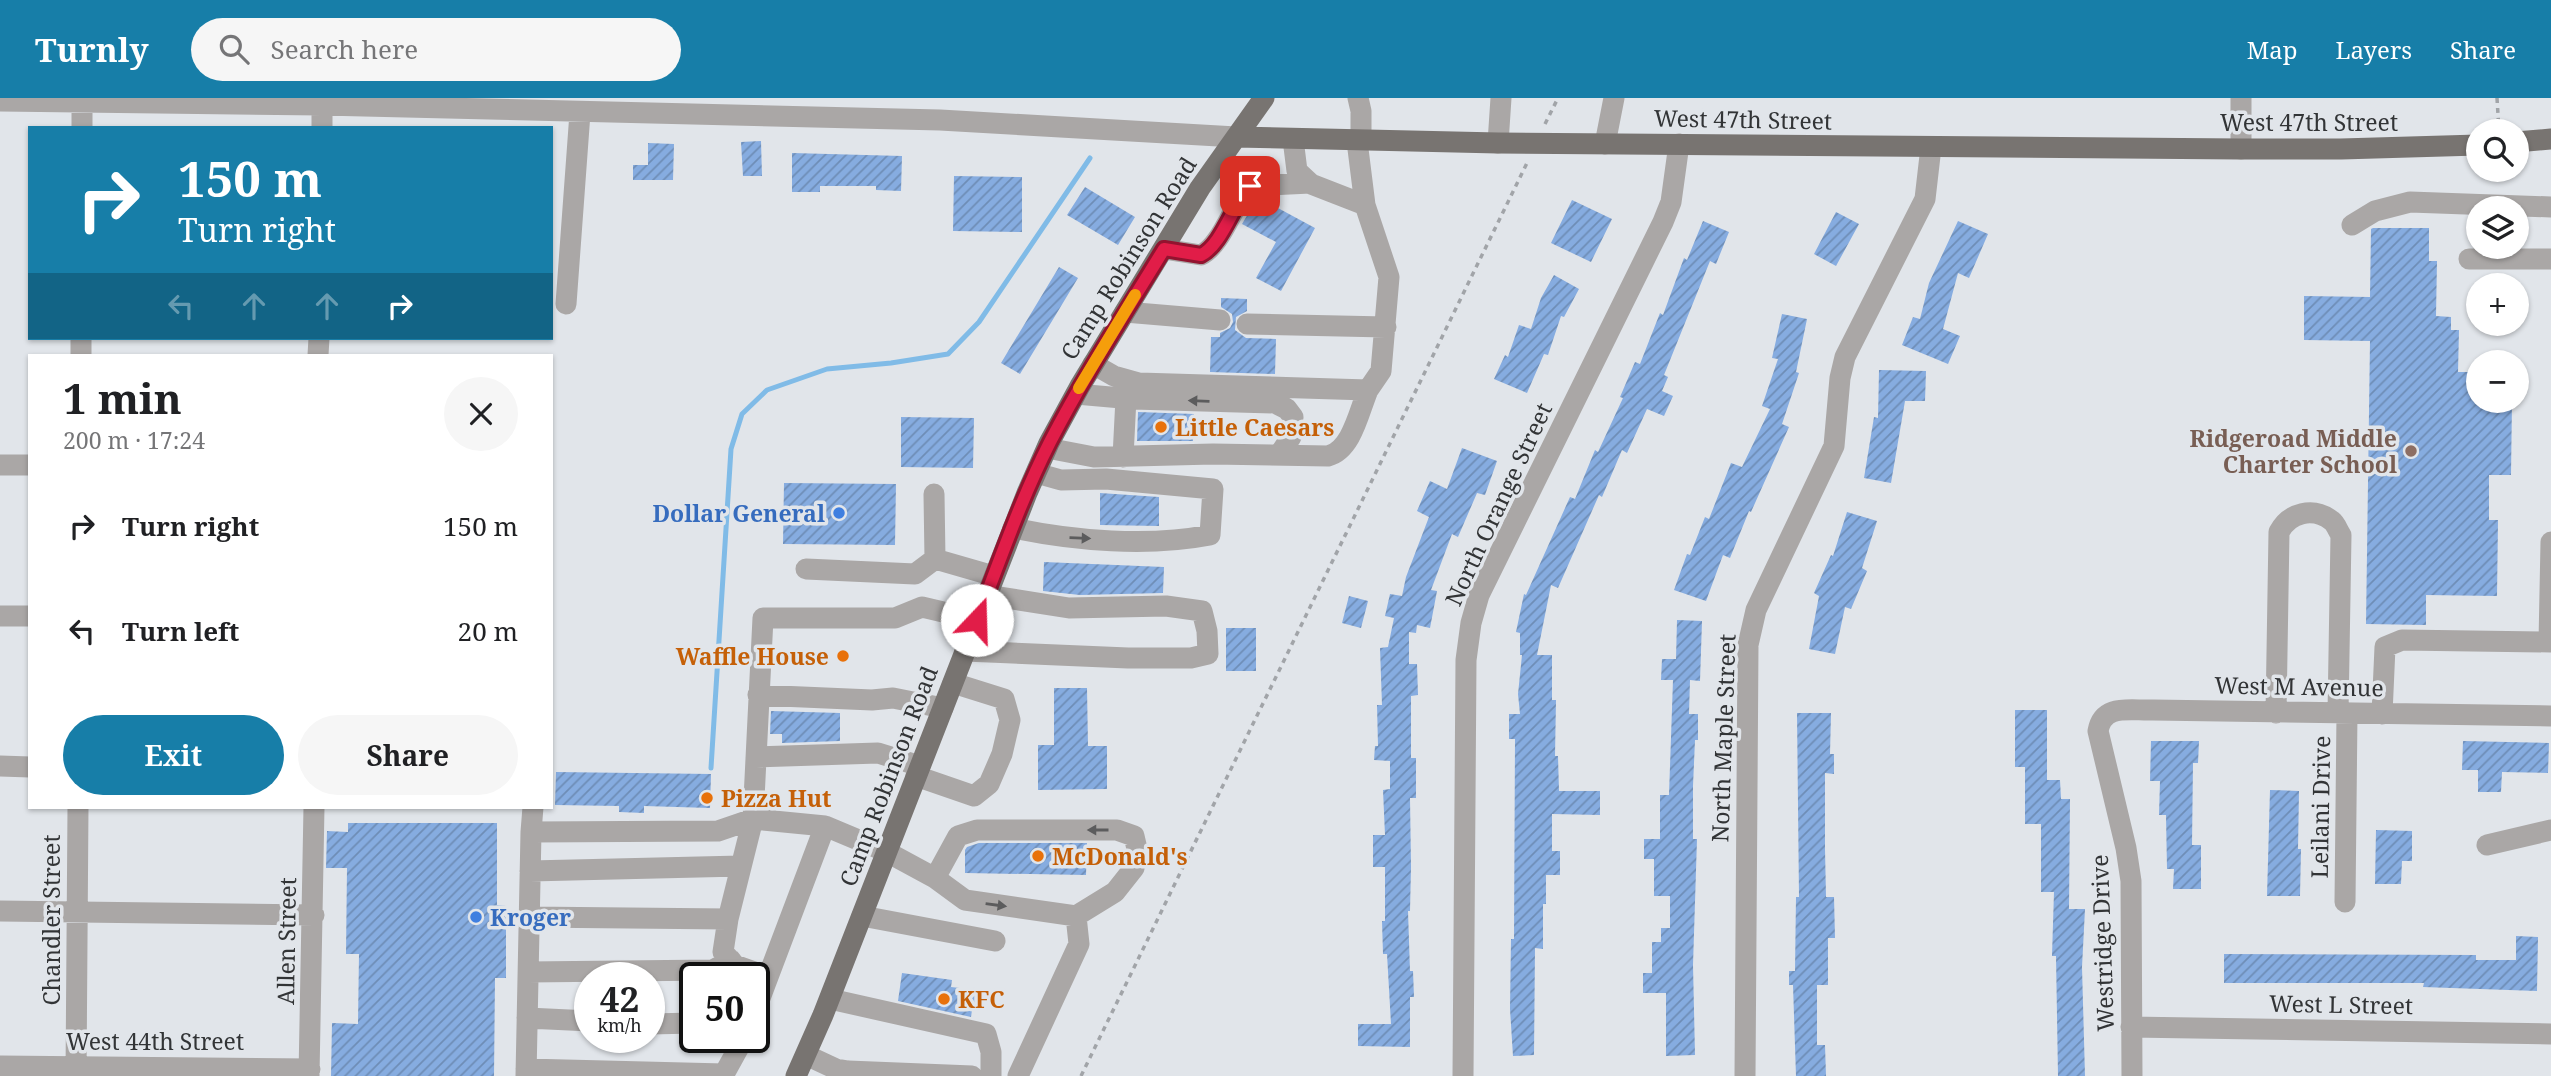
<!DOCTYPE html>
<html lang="en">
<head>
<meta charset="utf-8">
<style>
	:root { --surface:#fff; --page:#f6f6f6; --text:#202124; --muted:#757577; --accent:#177ea8 }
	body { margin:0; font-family:"Noto Serif",serif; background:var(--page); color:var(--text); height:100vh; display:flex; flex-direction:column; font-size:26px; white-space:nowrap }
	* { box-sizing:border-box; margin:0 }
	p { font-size:23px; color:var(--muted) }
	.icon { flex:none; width:38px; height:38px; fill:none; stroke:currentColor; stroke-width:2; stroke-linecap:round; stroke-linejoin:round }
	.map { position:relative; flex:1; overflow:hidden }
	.sheet { position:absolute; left:28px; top:256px; width:525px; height:455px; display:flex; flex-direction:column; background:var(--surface); border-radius:0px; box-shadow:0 2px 5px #0004 }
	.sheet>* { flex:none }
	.banner { position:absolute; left:28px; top:28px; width:525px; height:214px; border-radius:0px; box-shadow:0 2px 5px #0004; background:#177ea8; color:#fff; overflow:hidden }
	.buttons { position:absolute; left:2466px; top:21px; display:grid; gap:14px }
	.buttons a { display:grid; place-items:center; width:63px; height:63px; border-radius:50%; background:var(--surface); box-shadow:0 2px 5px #0004; font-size:35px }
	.speed { position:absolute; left:574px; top:864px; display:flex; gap:14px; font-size:35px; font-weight:700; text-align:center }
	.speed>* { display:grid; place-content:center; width:91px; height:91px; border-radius:50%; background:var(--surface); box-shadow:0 2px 5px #0004; line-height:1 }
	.speed small { font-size:18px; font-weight:400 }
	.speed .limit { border:4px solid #111; border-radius:10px; background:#fff; color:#111 }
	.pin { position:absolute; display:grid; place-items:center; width:60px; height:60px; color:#fff; margin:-30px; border-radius:14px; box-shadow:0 4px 10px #0006 }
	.me { position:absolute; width:77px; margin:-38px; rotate:21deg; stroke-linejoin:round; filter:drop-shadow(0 0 5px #0008) }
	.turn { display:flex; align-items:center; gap:24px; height:147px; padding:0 35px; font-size:32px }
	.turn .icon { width:91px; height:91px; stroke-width:2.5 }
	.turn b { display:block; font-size:49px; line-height:60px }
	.lanes { display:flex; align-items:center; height:66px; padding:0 35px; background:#0003; justify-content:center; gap:35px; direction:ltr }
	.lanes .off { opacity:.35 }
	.round { display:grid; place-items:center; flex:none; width:74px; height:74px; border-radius:37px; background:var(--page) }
	.summary { display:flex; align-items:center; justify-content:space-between; height:119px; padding:0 35px }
	h1 { font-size:42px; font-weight:700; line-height:52px }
	.primary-button { display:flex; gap:14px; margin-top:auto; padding:14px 35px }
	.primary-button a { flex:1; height:80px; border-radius:42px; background:var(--accent); color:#fff; font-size:28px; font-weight:700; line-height:80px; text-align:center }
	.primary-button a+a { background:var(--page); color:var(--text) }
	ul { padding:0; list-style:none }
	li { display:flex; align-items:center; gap:21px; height:105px; padding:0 35px }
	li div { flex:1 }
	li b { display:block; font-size:26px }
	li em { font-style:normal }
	header { display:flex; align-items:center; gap:42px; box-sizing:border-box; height:98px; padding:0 35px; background:var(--accent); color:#fff }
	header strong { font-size:33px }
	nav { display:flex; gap:38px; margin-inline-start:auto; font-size:24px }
	.search { width:490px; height:63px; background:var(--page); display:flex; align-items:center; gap:18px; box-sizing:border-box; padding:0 24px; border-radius:38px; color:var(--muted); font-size:26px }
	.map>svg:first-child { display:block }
</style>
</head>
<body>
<header>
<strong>Turnly</strong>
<div class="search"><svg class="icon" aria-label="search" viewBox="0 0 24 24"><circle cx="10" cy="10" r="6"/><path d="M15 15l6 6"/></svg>Search here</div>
<nav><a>Map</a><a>Layers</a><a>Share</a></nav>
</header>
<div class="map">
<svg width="2551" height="978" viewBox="0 0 2551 978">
	<defs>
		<pattern id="building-hatch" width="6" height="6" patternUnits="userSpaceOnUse" patternTransform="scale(1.75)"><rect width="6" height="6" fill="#86ace0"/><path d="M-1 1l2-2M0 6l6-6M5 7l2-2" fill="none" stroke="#6e8db6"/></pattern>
	</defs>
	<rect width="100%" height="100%" fill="#e1e5ea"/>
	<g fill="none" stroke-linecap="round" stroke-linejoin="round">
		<path stroke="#80bbe7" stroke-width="5" d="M711 670 731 351 742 316 767 292 827 271 891 265 948 256 979 224 1090 60"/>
	</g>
	<path fill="url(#building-hatch)" d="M761 43 762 78H743L741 44Z
		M648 45 674 46 673 82H633V67H648Z
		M792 55 902 58 901 93 876 92V88H820V94H792Z
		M954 78 1022 79V134L953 133Z
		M1085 89 1135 119 1118 147 1067 117Z
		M1257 101H1261L1315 130 1281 193 1256 180 1276 144 1242 126Z
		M1572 102 1612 121 1591 164 1551 145Z
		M1836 114 1859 126 1836 168 1814 156Z
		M1703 123 1729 134 1716 166 1710 163 1664 277 1668 279 1662 293 1673 298 1664 318 1647 311 1627 355 1622 352 1602 399 1599 397 1558 490 1551 487 1537 557H1552V602H1556L1555 658H1558L1559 693H1600V717L1552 716V753H1560V777H1546V806H1543V851L1535 850 1534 957 1513 958 1510 911 1511 841H1514L1515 641H1509V616H1520L1518 596 1522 557H1520V535L1516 534 1524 496 1526 497 1570 399 1575 401 1595 352 1598 354 1623 300 1620 299 1635 264 1640 266 1660 215 1663 217 1684 160 1687 162Z
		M1958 123 1988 136 1969 180 1958 175 1943 231 1960 238 1948 266 1902 247 1913 219 1920 221 1929 185Z
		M2373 130H2429V163H2437L2436 218 2451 219V232H2459L2458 274H2478V303H2512L2511 377H2489V422H2498L2497 498 2426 497V527L2366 526 2370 243 2304 242V198L2370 199 2371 131Z
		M1059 169 1078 180 1020 276 1001 265Z
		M1554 177 1579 191 1564 219 1561 218 1548 257 1544 256 1527 295 1494 281 1505 257 1508 259 1519 227 1531 231 1541 200Z
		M1221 200 1247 201V213L1236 219 1235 232 1246 240 1276 241 1275 276 1210 274 1211 239H1220V235L1230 230 1233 224 1232 216 1221 209Z
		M1782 216 1807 221 1796 274 1799 275 1782 326 1789 329 1751 414 1749 413 1730 460 1723 457 1706 503 1674 492 1687 456 1690 457 1705 419 1709 421 1731 365 1742 369 1770 311 1762 308 1778 261 1772 260Z
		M1879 272 1926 273 1925 303H1905L1891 385 1864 380 1874 319 1878 320Z
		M1138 314 1194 316 1193 343H1137Z
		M901 319 974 320 973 370 901 369Z
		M1462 350 1497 363 1485 397 1477 395 1458 439 1452 436 1431 492 1437 493 1430 530 1417 527 1416 535 1409 534V566H1417L1418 597 1411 598V660H1416V700H1410L1411 769 1410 813H1408L1410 873H1413L1414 899H1410V949L1358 948V926H1391L1387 856H1383L1382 823H1385V769H1373V737H1385L1383 692 1390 691V663L1374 662 1375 648H1378L1377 607H1382L1380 550 1388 549 1394 520 1385 518 1390 496 1402 498 1406 479 1429 419 1417 413 1430 383 1447 391Z
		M784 385 896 386 895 447 783 446Z
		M1100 395 1159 399V428L1100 427Z
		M1847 414 1877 423 1862 470 1867 473 1851 511 1845 509 1835 556 1809 551 1819 498 1814 495 1831 457 1833 458Z
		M1044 464 1164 469 1163 495 1080 497 1043 493Z
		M1349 498 1368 503 1361 530 1342 525Z
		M1677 522 1702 523 1700 583 1690 582 1689 616H1698V642H1695L1693 688V741H1697L1693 867 1695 957 1666 958V895H1643V875H1652V844H1661V830H1670V798H1654V761H1644V741H1660V697H1669L1673 582H1661L1662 561H1676Z
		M1226 530H1256V573H1226Z
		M1054 590H1087L1088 648H1107V691L1038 692V647H1054Z
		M2015 612H2047V682H2060L2061 701H2070L2069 811H2085L2082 869 2085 978H2058L2056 858H2052L2054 794H2041V726H2025V669H2015Z
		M771 613 840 615V643L782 645V636H770Z
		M1797 615H1831L1830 656H1834V676L1825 675V751L1826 799H1834L1835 840H1828V887H1817V947H1825L1826 978H1796L1793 887H1789V873H1795L1796 799H1799Z
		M2151 643H2199L2198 665H2193L2192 747H2201V791H2173L2174 771H2167L2166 717H2159L2160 683H2150Z
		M2463 643 2549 645 2548 675 2502 674 2501 694H2478V672H2462Z
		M556 674 711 676 710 710 644 708V715L619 714V708L555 707Z
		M2270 692 2299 693 2298 751H2301L2300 798H2267Z
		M348 725H497V807L506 808V880H495L494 978H331L332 925 358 926 359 856H346L347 770H326L327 733 348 734Z
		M2376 732 2412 733V763H2402L2401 786H2375Z
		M979 745H1087L1086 777 965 775V752L967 749Z
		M2516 838 2538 839 2537 893 2423 889 2424 885H2224V856L2476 857V862H2516Z
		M902 875 952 882 951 889 986 893 983 913 972 912 971 919 898 903Z"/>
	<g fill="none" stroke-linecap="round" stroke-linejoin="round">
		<path stroke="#a1a4a8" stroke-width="3.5" stroke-dasharray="5 5" stroke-linecap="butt" d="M2497 0 2499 33
			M1545 26 1558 0
			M2501 72 2502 79
			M1081 978 1527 65"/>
		<path stroke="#aaa7a6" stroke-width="21" d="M1358 0 1361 13V43
			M2241 0V51
			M0 3 322 7 940 22 1236 39
			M82 30V4
			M322 30V0
			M1293 41 1297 73 1311 86 1365 107
			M1357 43 1365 107 1389 179 1381 273 1368 292
			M1498 45 1501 0
			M1605 46 1614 0
			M2352 127 2375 113 2410 104 2551 109
			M1164 151 1201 157C1222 147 1233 106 1250 88L1310 85
			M2469 161H2551
			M566 206 580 15
			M1125 214 1220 222
			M1247 226 1386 229
			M81 257V240
			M318 257 319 240
			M1076 296 1133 301 1275 305 1287 311 1293 319 1291 339 1279 357
			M1047 350 1094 359 1213 356 1328 358C1352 352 1359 313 1368 292L1139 285 1114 278 1093 266
			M1123 359 1126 300
			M0 367H30
			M934 396 935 461 994 478
			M1013 430C1075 443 1148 449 1210 437L1213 391 1106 381 1061 382 1036 375
			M806 471 915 476 935 461
			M0 518H30
			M2549 544 2551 444
			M965 553 1128 560H1191L1208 556 1207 533 1202 513 1166 508 1069 510 987 497
			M758 597 872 602 893 600 943 610
			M2276 615 2279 434C2289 415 2313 408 2332 423 2336 426 2338 433 2341 437L2338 615
			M2382 616 2385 549 2402 542 2551 544
			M756 659 878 655 920 668
			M0 668 30 669
			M916 678 974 698 989 686 1002 656 1010 622 1004 601 953 585
			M533 709 531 734 718 733 753 721
			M753 721 728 821 723 854 735 867 768 879
			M825 728 753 721 763 520H895L922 509 977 522
			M2487 747 2551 732
			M530 773 741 768
			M2345 804 2347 615
			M0 813 314 817
			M862 818 995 843
			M529 819 728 821
			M528 874 713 872 731 862
			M830 901 986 936 991 954V978
			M754 916 825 728 887 754 935 780 965 802 1076 818 1115 794 1134 770 1137 751 1134 738 1117 732H977L958 738 935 780
			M527 920 590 923
			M649 926 695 925
			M2131 929 2551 936
			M806 957 836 971 848 973 972 978
			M0 968 310 971
			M526 971 724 976
			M76 978 78 709
			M309 978 314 709
			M526 978 531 734
			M723 978 744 940
			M1018 978 1079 846 1076 818
			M1463 978 1466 562 1471 525 1479 497 1663 124 1671 104 1679 46
			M1745 978 1748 547 1756 512 1834 348 1840 280 1845 259 1925 101 1931 49
			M2132 978 2131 783 2126 750 2098 633C2103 605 2130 613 2153 612L2551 618"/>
		<path stroke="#787471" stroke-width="21" d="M1236 39 1498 45 2241 51H2341L2478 47
			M2516 44 2551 41
			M796 978 823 917 1027 395 1049 345 1080 288 1200 90 1264 0"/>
	</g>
	<defs><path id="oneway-solid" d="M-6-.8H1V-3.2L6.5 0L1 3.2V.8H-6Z" transform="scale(1.75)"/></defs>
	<g fill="#5c5c5d">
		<use href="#oneway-solid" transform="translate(1199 303) rotate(-178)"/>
		<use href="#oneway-solid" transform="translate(1080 440) rotate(2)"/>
		<use href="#oneway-solid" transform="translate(1098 732) rotate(180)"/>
		<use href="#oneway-solid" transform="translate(996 807) rotate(8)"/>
	</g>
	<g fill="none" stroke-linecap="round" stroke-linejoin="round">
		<g stroke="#92132f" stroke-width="18">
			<path id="route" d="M977 522C1000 462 1021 401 1050 344 1084 278 1125 215 1164 151L1201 157C1222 147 1233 106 1250 88"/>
		</g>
		<use href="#route" stroke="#e11d48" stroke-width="12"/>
		<path stroke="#f59e0b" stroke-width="12" d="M1079 290 1135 197"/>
	</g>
	<g fill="#e8710a" stroke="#e1e5ea" stroke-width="2.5">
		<circle cx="1161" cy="329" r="7"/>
		<circle cx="843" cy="558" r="7"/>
		<circle cx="707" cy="700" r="7"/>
		<circle cx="1038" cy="758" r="7"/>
		<circle cx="944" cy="901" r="7"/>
	</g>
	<circle fill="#8d6e63" stroke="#e1e5ea" stroke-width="2.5" cx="2411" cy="353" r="7"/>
	<g fill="#3f7fe0" stroke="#e1e5ea" stroke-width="2.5">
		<circle cx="839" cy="415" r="7"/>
		<circle cx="476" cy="819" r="7"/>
	</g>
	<g text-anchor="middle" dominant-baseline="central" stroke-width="7" stroke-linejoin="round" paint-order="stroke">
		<g font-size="23" fill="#323436" stroke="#e1e5ea">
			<text transform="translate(1743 21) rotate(1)">West 47th Street</text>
			<text x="2309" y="24">West 47th Street</text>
			<text transform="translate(1128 160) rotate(-58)">Camp Robinson Road</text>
			<text transform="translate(1498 406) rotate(-65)">North Orange Street</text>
			<text transform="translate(2299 588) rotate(1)">West M Avenue</text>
			<text transform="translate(1723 640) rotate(-88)">North Maple Street</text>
			<text transform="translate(888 678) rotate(-69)">Camp Robinson Road</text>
			<text transform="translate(2320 709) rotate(-89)">Leilani Drive</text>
			<text transform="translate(51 822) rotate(-90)">Chandler Street</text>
			<text transform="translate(286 843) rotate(-89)">Allen Street</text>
			<text transform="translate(2102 845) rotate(-92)">Westridge Drive</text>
			<text transform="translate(2341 906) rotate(1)">West L Street</text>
			<text x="155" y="943">West 44th Street</text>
		</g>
		<g font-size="23" font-weight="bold" fill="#c56008" stroke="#e1e5ea" text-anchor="start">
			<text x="1175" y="329">Little Caesars</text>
			<text x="829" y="558" text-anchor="end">Waffle House</text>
			<text x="721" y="700">Pizza Hut</text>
			<text x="1052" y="758">McDonald's</text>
			<text x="958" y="901">KFC</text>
		</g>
		<g font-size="23" font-weight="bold" fill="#785e54" stroke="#e1e5ea" text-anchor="end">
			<text x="2397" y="340">Ridgeroad Middle<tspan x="2397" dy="26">Charter School</tspan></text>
		</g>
		<g font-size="23" font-weight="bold" fill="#366cbe" stroke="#e1e5ea" text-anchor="end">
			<text x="825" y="415">Dollar General</text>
			<text x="490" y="819" text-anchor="start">Kroger</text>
		</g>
	</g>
</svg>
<div class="buttons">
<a><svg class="icon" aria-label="search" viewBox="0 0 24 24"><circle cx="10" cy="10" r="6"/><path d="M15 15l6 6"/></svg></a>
<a><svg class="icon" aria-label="layers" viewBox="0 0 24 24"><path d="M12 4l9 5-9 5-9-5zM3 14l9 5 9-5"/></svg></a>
<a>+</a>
<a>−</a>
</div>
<div class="speed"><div>42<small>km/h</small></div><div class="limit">50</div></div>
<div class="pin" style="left:1250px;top:88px;background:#d93025"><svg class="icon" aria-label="arrive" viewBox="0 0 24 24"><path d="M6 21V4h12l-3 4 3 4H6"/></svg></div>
<svg class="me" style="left:977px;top:522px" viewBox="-20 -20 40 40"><circle r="19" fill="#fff"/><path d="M0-13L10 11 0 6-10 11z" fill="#e11d48"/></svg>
<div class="banner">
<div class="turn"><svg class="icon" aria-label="right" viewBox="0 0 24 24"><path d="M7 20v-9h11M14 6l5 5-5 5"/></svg><div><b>150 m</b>Turn right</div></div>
<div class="lanes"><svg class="icon off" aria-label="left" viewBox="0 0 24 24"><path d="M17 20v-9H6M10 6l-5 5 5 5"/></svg><svg class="icon off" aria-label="ahead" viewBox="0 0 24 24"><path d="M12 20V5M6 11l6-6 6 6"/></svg><svg class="icon off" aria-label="ahead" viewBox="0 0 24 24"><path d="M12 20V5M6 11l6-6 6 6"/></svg><svg class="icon" aria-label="right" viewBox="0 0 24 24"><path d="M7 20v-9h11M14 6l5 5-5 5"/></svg></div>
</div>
<section class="sheet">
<div class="summary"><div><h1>1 min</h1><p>200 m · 17:24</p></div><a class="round"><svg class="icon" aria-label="close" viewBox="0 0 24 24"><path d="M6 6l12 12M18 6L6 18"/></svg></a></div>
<ul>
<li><svg class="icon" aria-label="right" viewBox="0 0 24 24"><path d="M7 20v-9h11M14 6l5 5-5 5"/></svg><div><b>Turn right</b></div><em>150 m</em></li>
<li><svg class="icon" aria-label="left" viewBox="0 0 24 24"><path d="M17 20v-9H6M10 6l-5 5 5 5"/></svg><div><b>Turn left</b></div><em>20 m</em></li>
</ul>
<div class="primary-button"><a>Exit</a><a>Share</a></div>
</section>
</div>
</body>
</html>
